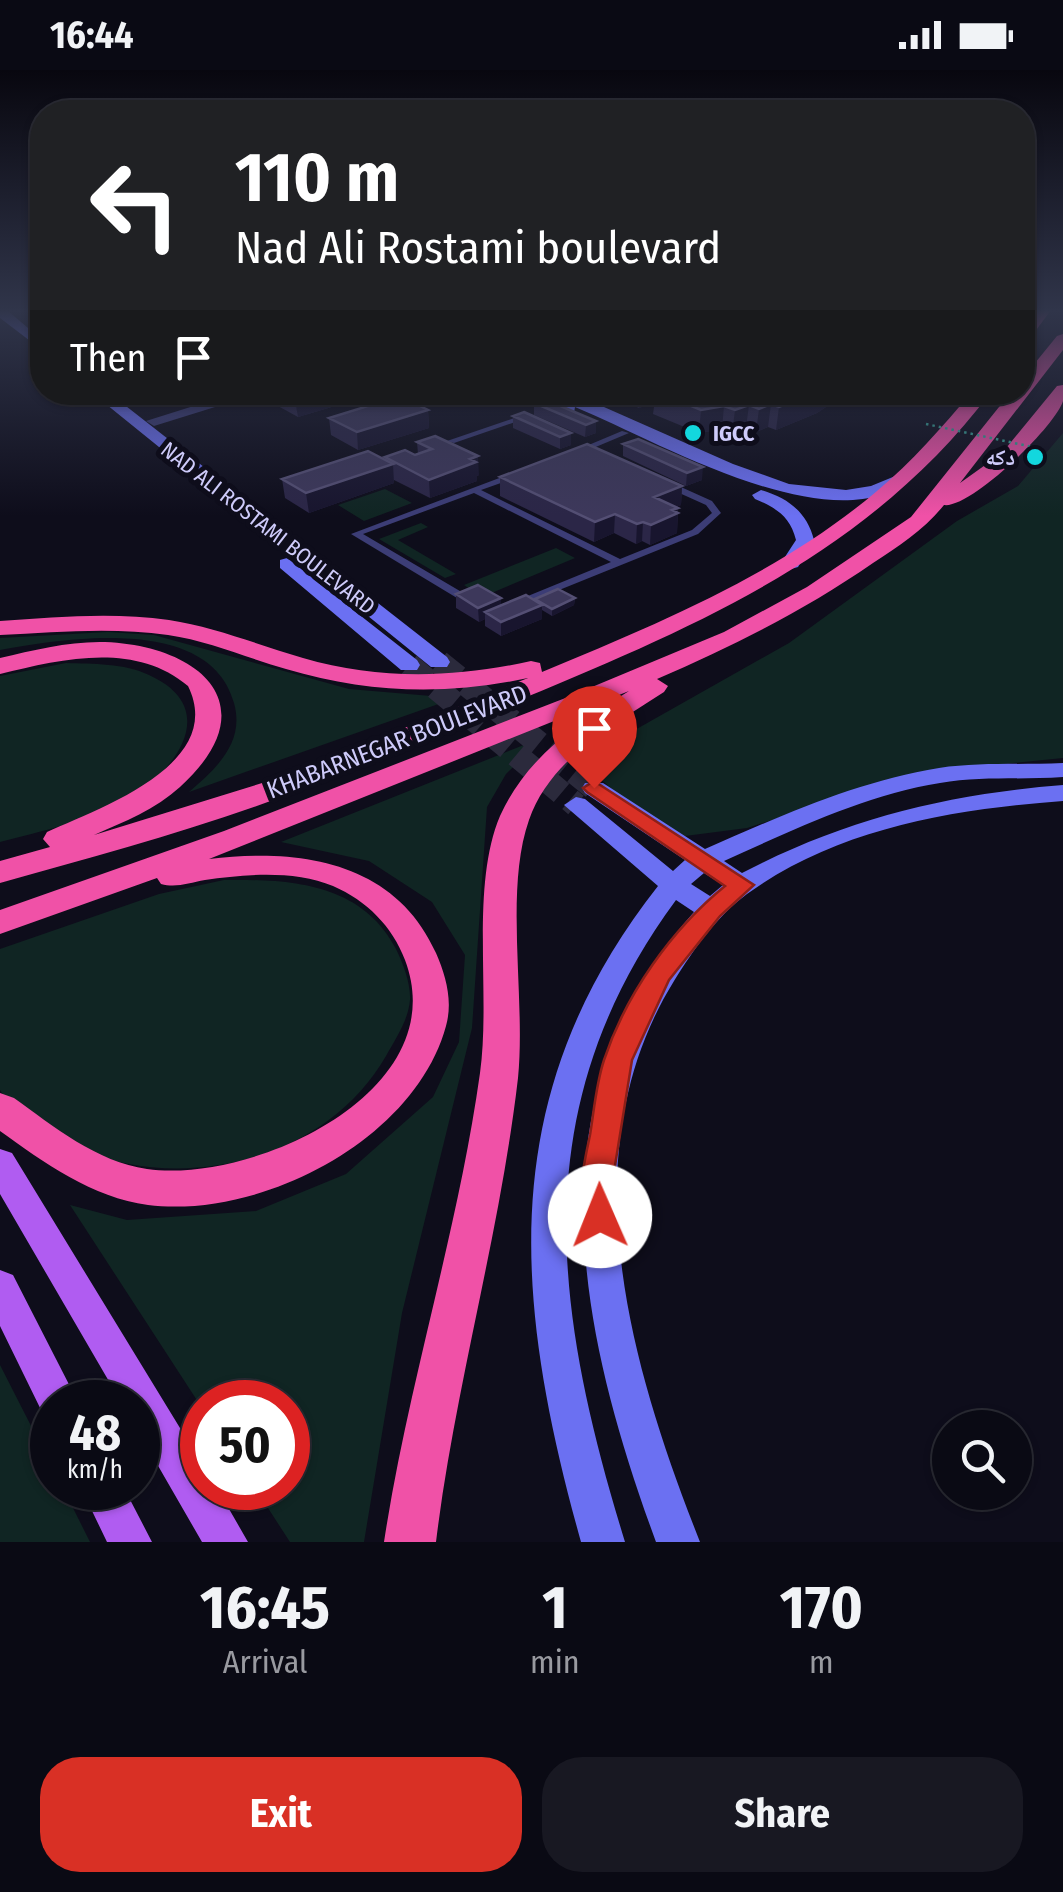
<!DOCTYPE html>
<html lang="en">
<head>
<meta charset="utf-8">
<style>
	:root { --surface:#0a0a14; --page:#181822; --text:#f1f3f6; --muted:#999aa0; --line:#2a2b34; --accent:#d93025 }
	body { margin:0; font-family:"Fira Sans Condensed","Noto Naskh Arabic",sans-serif; background:var(--page); color:var(--text); height:100vh; display:flex; flex-direction:column; font-size:38px; white-space:nowrap }
	* { box-sizing:border-box; margin:0 }
	p { font-size:32px; color:var(--muted) }
	.icon { flex:none; width:55px; height:55px; fill:none; stroke:currentColor; stroke-width:2; stroke-linecap:round; stroke-linejoin:round }
	.map { position:relative; height:1472px; overflow:hidden }
	.panel { display:flex; flex-direction:column; background:var(--surface); flex:1 }
	.panel>* { flex:none }
	.hud { position:absolute; left:30px; top:30px; width:1005px; height:305px; border-radius:40px; box-shadow:0 2px 8px #0004,0 0 0 2px var(--line); background:#202124; color:#fff; overflow:hidden }
	.fabs { position:absolute; left:932px; top:1340px; display:grid; gap:20px }
	.fabs a { display:grid; place-items:center; width:100px; height:100px; border-radius:50%; background:var(--surface); box-shadow:0 2px 8px #0004,0 0 0 2px var(--line); font-size:50px }
	.speed { position:absolute; left:30px; top:1310px; display:flex; gap:20px; font-size:50px; font-weight:700; text-align:center }
	.speed>* { display:grid; place-content:center; width:130px; height:130px; border-radius:50%; background:var(--surface); box-shadow:0 2px 8px #0004,0 0 0 2px var(--line); line-height:1 }
	.speed small { font-size:25px; font-weight:400 }
	.speed .limit { border:15px solid #d22; background:#fff; color:#111 }
	.pin { position:absolute; display:grid; place-items:center; width:85px; height:85px; color:#fff; margin:-102px -42px; border-radius:50% 50% 50% 0; rotate:-45deg; box-shadow:0 0 10px #0007 }
	.pin .icon { rotate:45deg }
	.me { position:absolute; width:110px; margin:-55px; rotate:359deg; stroke-linejoin:round; filter:drop-shadow(0 0 8px #0008) }
	.turn { display:flex; align-items:center; gap:35px; height:210px; padding:0 40px; font-size:45px }
	.turn .icon { width:130px; height:130px; stroke-width:2.5 }
	.turn b { display:block; font-size:70px; line-height:85px }
	.then { display:flex; align-items:center; height:95px; padding:0 40px; background:#0003; gap:20px; font-size:38px }
	.eta { display:flex; justify-content:space-evenly; align-items:center; height:170px; text-align:center }
	.eta b { font-size:60px; font-weight:700; line-height:70px }
	.primary-button { display:flex; gap:20px; margin-top:auto; padding:20px 40px }
	.primary-button a { flex:1; height:115px; border-radius:40px; background:var(--accent); color:#fff; font-size:40px; font-weight:700; line-height:115px; text-align:center }
	.primary-button a+a { background:var(--page); color:var(--text) }
	.status { display:flex; justify-content:space-between; align-items:center; height:70px; padding:0 50px; background:var(--surface); direction:ltr }
	.status svg { height:28px; fill:currentColor }
	.map>svg:first-child { display:block }
</style>
</head>
<body>
<div class="status"><b>16:44</b><svg viewBox="0 0 49 12"><path d="M0 12V9h3v3zM5 12V6h3v6zM10 12V3h3v9zM15 12V0h3v12zM26 1h20v11H26zM47 4h2v5h-2z"/></svg></div>
<div class="map">
<svg width="1063" height="1472" viewBox="0 0 1063 1472">
	<rect width="100%" height="100%" fill="#0e0d1b"/>
	<path fill="#102523" d="M1063 363V688L923 702 747 758 685 766 621 727 580 691 789 573 957 451 1018 416Z
		M385 419 412 433 364 451 338 435Z
		M421 453 428 457 398 470 456 504 445 508 379 469Z
		M556 478 575 488 482 527 464 515Z
		M108 562 154 565 349 619 443 627 447 631 189 722C217 698 245 672 234 633 210 545 67 568 0 580V568Z
		M66 593C93 594 124 593 149 605 224 639 174 703 125 731 87 752 41 761 0 772V606Z
		M544 667 506 704 487 737 472 958 402 1243 364 1472H290L255 1418H288V1332H202V1338L70 1135 127 1150 256 1141 346 1104 433 1027 459 972 465 885 432 832 369 791 281 772Z
		M224 810C290 809 362 813 396 879 403 893 411 914 410 930 408 951 396 968 386 986 326 1090 186 1124 78 1079 52 1068 27 1043 4 1026L0 1020V879L159 824Z
		M0 1295 52 1397V1418H63L90 1472H0Z"/>
	<g fill="none" stroke-linecap="round" stroke-linejoin="round">
		<path stroke="#2b2a3c" stroke-width="24" stroke-dasharray="24 11" stroke-linecap="butt" d="M439 592 594 718
			M409 595 576 735"/>
		<path fill="#3c3d76" fill-rule="evenodd" d="M523 345 530 347 454 373 447 371Z
			M622 361 629 363 579 384 572 382Z
			M515 402 518 403V407L481 420 620 489 692 460 712 443 706 435 666 417V413H672L712 431 721 443 698 464 527 533 522 530 523 528 611 492 474 423 363 464 465 524V528H457L351 464Z"/>
		<path fill="#3c3d76" fill-rule="evenodd" d="M238 322H263L154 356 146 351Z"/>
		<path fill="#6b70f2" fill-rule="evenodd" d="M0 240H7L42 270V280L0 248Z
			M91 322H108L447 587 450 592 447 597H431Z
			M450 322 498 328 543 322 546 327 557 330 555 322H570L733 394 789 414 846 420 871 416 905 402 913 407C835 477 656 370 575 337L574 343C563 344 555 338 544 336 511 331 479 343 450 322Z
			M761 420C788 428 807 442 814 470L798 497 791 499 781 493 796 470C790 446 776 438 755 429L752 425Z
			M287 488 417 590 420 595 417 600H401L280 498V490Z
			M1063 693V707C1022 710 981 706 940 713 865 725 793 760 724 791L742 803C845 749 948 724 1063 715V731C954 739 838 758 747 824 716 847 694 879 674 911 567 1084 631 1297 700 1472H656C578 1259 528 1028 694 842L676 830C523 1038 554 1240 625 1472H581C514 1231 493 1026 658 816L564 735 576 727 585 729 673 801 685 790 585 723 582 718 585 713H603L705 779C780 746 858 711 939 698 980 692 1022 695 1063 693ZM704 803 723 815 710 826 691 814Z"/>
		<path fill="#b05cf1" fill-rule="evenodd" d="M0 1079 12 1083 202 1394V1418H217L248 1472H202L138 1361V1332H121L0 1124Z
			M0 1200 13 1205 78 1332H52V1350L44 1346 0 1256Z
			M81 1418H124L152 1472H107Z"/>
		<path fill="#f051a7" fill-rule="evenodd" d="M1035 240H1051L1028 271 1022 273V256Z
			M1063 264V280L960 413 1002 383 1057 316 1063 315C1063 320 1063 326 1063 331 1055 357 970 439 944 435 924 460 900 475 873 493 805 540 734 576 657 609L668 616 664 622C613 655 550 689 529 750 504 821 526 929 518 1008 500 1164 455 1316 436 1472H384C408 1314 458 1161 480 1003 491 924 470 817 500 746 526 688 577 653 629 621L209 789C299 778 395 791 436 883 446 906 453 931 446 956 415 1070 261 1149 148 1135 93 1128 43 1092 0 1061V1023L14 1028C53 1056 97 1092 147 1099 252 1114 455 1022 405 890 392 856 367 831 333 816 295 800 245 804 205 810 189 813 176 818 161 814L157 808 0 864V840L224 761 568 627 724 562 807 517 911 447 1011 322H1022V309L1057 266Z
			M972 322H991C865 489 687 560 500 638 426 669 352 702 276 729 186 762 92 787 0 813V791L50 777 43 769 47 762C97 739 227 695 188 616 135 571 61 589 0 604V588C34 580 70 571 105 572 201 576 269 636 180 717 156 739 124 752 94 765L288 705 528 608C445 626 367 623 286 599 247 588 209 571 168 565 113 557 56 562 0 565V551C56 547 113 542 169 550 215 557 258 575 303 588 379 610 454 608 531 591L540 593 542 602C659 553 779 504 877 421 912 392 942 357 972 322Z"/>
		<path stroke="#37a396" stroke-width="2.5" stroke-dasharray="2.5 4" stroke-linecap="butt" d="M926 354 1042 379"/>
	</g>
	<path fill="#2b2647" d="M266 322H382L298 347 267 330Z
		M612 322H832V329L826 331V337L817 343 776 360 768 357 756 362 746 358 732 364 722 359 699 363 653 344 654 337 648 335 639 338 612 327Z
		M534 333 596 351V363L585 367 534 345Z
		M428 340 429 358 358 380 331 365 329 348Z
		M513 346 571 363V375L560 379 513 358Z
		M417 372 479 405 477 406V411L430 428 394 410V413L309 443 285 428 282 409 385 390V387L415 385 418 384Z
		M623 374 702 410 686 416 623 386Z
		M500 407 682 416 681 435 676 437 678 438 677 463 650 475 642 471 636 474 614 463 594 472 500 426Z
		M456 524 501 535 575 528 574 535 552 546 542 540V549L501 566 485 556V549L479 552 456 538Z"/>
	<path fill="#18152e" d="M321 322H382L298 347 295 330Z
		M639 322H649L648 335 639 338Z
		M816 322H832V329L826 331V337L817 343 776 360 779 337Z
		M771 334 768 357 756 362 759 339Z
		M749 335 746 358 732 364 735 340Z
		M724 336 722 359 699 363 701 340Z
		M428 340 429 358 358 380 357 362Z
		M596 351V363L585 367 586 355Z
		M571 363V375L560 379V367Z
		M478 386 479 405 477 406V411L430 428 429 410Z
		M393 394 394 413 309 443 306 423Z
		M703 397 702 410 686 416 687 403Z
		M682 416 681 435 653 447 654 427Z
		M678 438 677 463 650 475 651 455Z
		M615 444 614 463 594 472 595 452Z
		M643 452 642 471 636 474 637 454Z
		M501 528V542H485V549L479 552 478 538Z
		M575 528 574 535 552 546V539Z
		M542 535V549L501 566V552Z"/>
	<path fill="#3d385b" stroke="#544f74" stroke-width="2.5" d="M282 322H321L295 330Z
		M657 322H816L779 337 771 334 759 339 749 335 735 340 724 336 701 340Z
		M400 326 428 340 357 362 329 348Z
		M544 329 596 351 586 355 534 333Z
		M524 342 571 363 560 367 513 346Z
		M435 366 478 386 470 389 476 392 429 410 385 387 405 380 415 385 432 379 417 372Z
		M638 369 703 397 687 403 623 374Z
		M587 374 682 416 654 427 678 438 672 440 678 443 651 455 643 452 637 454 615 444 595 452 500 407Z
		M368 381 393 394 306 423 282 409Z
		M478 515 501 528 478 538 456 524Z
		M558 519 575 528 552 539 535 529Z
		M526 525 542 535 501 552 485 542Z"/>
	<linearGradient id="sky" x2="0" y2="1"><stop stop-color="#08070f"/><stop offset="0.54" stop-color="#30354a"/><stop offset="1" stop-color="#30354a" stop-opacity="0"/></linearGradient>
	<rect width="1063" height="446" fill="url(#sky)"/>
	<path fill="#d93025" stroke="#8d1f18" stroke-width="2.5" d="M594 711 754 815 720 846 669 910 632 990 613 1108 616 1146 611 1155 600 1160 588 1155C575 1127 584 1094 590 1065 594 1041 596 1014 604 990 626 924 671 860 725 816L587 722 583 718Z"/>
	<g fill="#13d7de" stroke="#0e0d1b" stroke-width="4">
		<circle cx="693" cy="363" r="10"/>
		<circle cx="1035" cy="387" r="10"/>
	</g>
	<g text-anchor="middle" dominant-baseline="central" stroke-width="10" stroke-linejoin="round" paint-order="stroke">
		<g font-size="22" font-weight="bold" fill="#cecbfa" stroke="#0e0d1b" text-anchor="start">
			<text x="713" y="363">IGCC</text>
			<text x="1015" y="387" text-anchor="end">دکه</text>
		</g>
		<g font-size="22" fill="#cecbfa" stroke="#0e0d1b">
			<text transform="translate(268 458) rotate(38)">NAD ALI ROSTAMI BOULEVARD</text>
		</g>
		<g font-size="25" fill="#cecbfa" stroke="#0e0d1b">
			<text transform="translate(397 672) rotate(-21)">KHABARNEGAR BOULEVARD</text>
		</g>
	</g>
</svg>
<div class="fabs">
<a><svg class="icon" aria-label="search" viewBox="0 0 24 24"><circle cx="10" cy="10" r="6"/><path d="M15 15l6 6"/></svg></a>
</div>
<div class="speed"><div>48<small>km/h</small></div><div class="limit">50</div></div>
<div class="pin" style="left:594px;top:718px;background:#d93025"><svg class="icon" aria-label="arrive" viewBox="0 0 24 24"><path d="M6 21V4h12l-3 4 3 4H6"/></svg></div>
<svg class="me" style="left:600px;top:1146px" viewBox="-20 -20 40 40"><circle r="19" fill="#fff"/><path d="M0-13L10 11 0 6-10 11z" fill="#d93025"/></svg>
<div class="hud">
<div class="turn"><svg class="icon" aria-label="left" viewBox="0 0 24 24"><path d="M17 20v-9H6M10 6l-5 5 5 5"/></svg><div><b>110 m</b>Nad Ali Rostami boulevard</div></div>
<div class="then">Then<svg class="icon" aria-label="arrive" viewBox="0 0 24 24"><path d="M6 21V4h12l-3 4 3 4H6"/></svg></div>
</div>
</div>
<section class="panel">
<div class="eta">
<div><b>16:45</b><p>Arrival</p></div>
<div><b>1</b><p>min</p></div>
<div><b>170</b><p>m</p></div>
</div>
<div class="primary-button"><a>Exit</a><a>Share</a></div>
</section>
</body>
</html>
